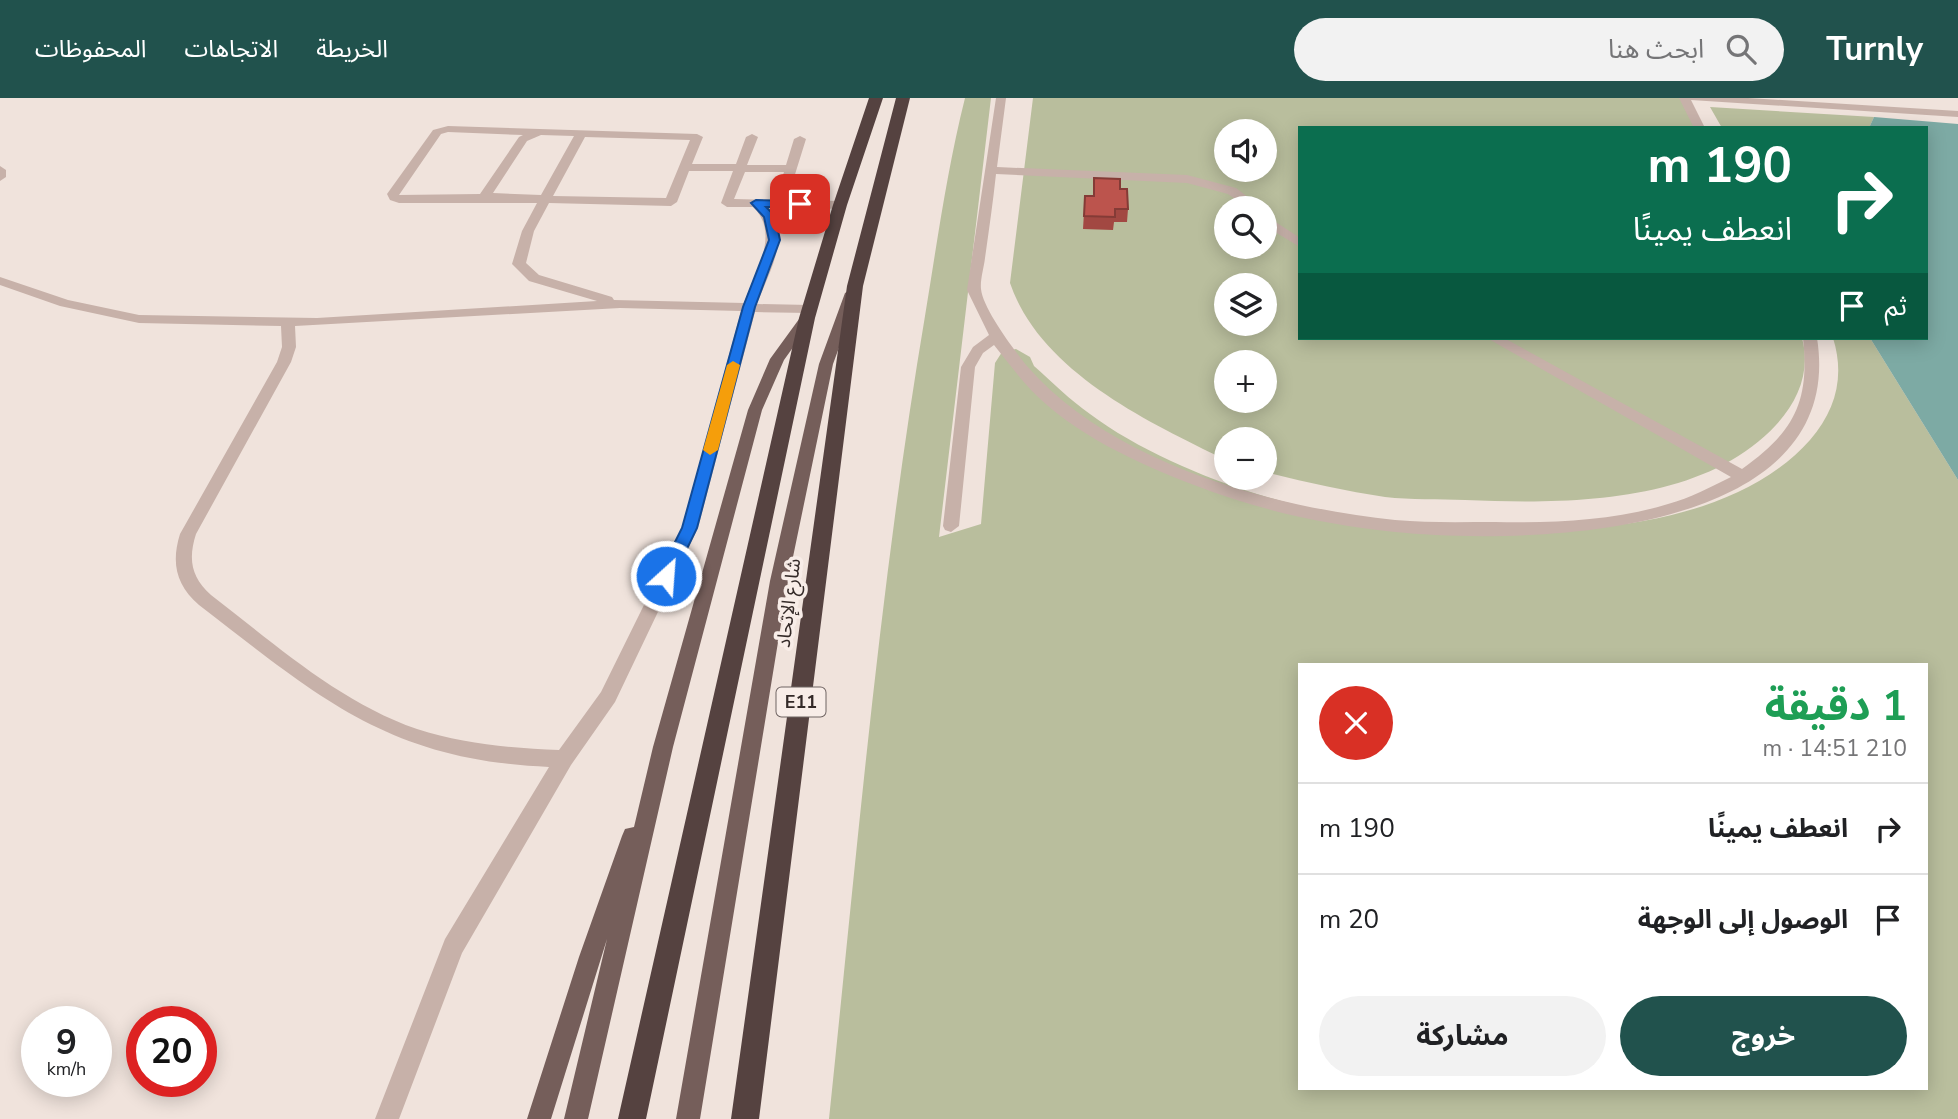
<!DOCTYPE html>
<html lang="ar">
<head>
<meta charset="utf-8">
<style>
	:root { --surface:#fff; --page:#f2f2f2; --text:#202124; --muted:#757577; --line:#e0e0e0; --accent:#21524d }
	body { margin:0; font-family:"Nunito Sans","Noto Sans Arabic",sans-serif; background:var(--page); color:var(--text); direction:rtl; height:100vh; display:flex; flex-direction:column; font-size:26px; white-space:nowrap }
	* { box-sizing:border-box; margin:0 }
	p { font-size:23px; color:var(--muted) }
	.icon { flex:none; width:38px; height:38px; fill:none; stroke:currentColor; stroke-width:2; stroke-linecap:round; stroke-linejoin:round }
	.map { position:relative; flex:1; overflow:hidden; direction:ltr }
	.side { position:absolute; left:1298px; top:565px; width:630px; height:427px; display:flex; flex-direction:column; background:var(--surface); border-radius:0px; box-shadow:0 4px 18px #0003; direction:rtl }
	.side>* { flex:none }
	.guide { position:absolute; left:1298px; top:28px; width:630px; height:214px; border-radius:0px; box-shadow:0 4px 18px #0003; direction:rtl; background:#0b6e4f; color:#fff; overflow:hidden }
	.buttons { position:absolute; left:1214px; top:21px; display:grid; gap:14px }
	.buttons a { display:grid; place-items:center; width:63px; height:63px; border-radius:50%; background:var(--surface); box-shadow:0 4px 18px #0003; font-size:35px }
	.speed { position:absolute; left:21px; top:908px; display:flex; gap:14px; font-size:35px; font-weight:700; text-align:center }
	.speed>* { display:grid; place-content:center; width:91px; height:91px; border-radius:50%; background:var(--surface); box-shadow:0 4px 18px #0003; line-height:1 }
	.speed small { font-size:18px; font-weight:400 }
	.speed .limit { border:10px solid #d22; background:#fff; color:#111 }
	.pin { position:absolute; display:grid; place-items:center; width:60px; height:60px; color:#fff; margin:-30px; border-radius:14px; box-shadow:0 4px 10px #0006 }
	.me { position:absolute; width:77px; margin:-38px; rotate:26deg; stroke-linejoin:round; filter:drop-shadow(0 0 5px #0008) }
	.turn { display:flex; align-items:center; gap:24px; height:147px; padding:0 21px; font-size:32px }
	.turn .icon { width:91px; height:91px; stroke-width:2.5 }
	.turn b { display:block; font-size:49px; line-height:60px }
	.then { display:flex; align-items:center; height:66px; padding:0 21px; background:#0003; gap:14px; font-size:26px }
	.round { display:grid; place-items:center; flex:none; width:74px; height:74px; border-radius:37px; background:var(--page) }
	.summary { display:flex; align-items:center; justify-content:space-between; height:119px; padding:0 21px }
	h1 { font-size:42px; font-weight:700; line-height:52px; color:#1e9e55 }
	.action { display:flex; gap:14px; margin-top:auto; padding:14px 21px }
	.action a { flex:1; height:80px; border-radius:42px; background:var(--accent); color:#fff; font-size:28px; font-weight:700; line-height:80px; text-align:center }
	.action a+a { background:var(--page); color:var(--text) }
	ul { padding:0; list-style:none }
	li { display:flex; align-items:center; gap:21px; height:91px; padding:0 21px; border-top:2px solid var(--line) }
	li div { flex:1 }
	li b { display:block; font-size:26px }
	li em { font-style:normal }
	header { display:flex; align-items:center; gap:42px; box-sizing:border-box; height:98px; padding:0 35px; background:var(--accent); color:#fff }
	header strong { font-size:33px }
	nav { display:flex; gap:38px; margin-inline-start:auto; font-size:24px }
	.search { width:490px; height:63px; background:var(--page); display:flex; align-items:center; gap:18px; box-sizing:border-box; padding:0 24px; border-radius:38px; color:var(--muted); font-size:26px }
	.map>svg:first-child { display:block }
</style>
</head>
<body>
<header>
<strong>Turnly</strong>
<div class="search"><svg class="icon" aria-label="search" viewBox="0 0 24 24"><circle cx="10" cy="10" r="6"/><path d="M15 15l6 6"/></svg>ابحث هنا</div>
<nav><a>الخريطة</a><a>الاتجاهات</a><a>المحفوظات</a></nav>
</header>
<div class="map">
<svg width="1958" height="1021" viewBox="0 0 1958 1021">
	<rect width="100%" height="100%" fill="#f0e3dc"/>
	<path fill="#b9be9d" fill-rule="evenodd" d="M965 0H991L939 439 981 426 995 265 1002 254 1016 251 1030 259 1034 268C1052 284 1070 302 1090 316 1135 350 1204 380 1257 396 1300 409 1347 421 1392 424 1425 426 1459 425 1493 426 1526 427 1560 431 1593 429 1668 424 1759 400 1810 342 1836 312 1845 278 1833 240H1870L1958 382V1021H829C857 753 880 484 925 218 937 145 947 72 965 0ZM1300 567H1927V990H1300Z
		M1033 0H1681L1697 30H1300V240H1802C1811 273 1798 303 1776 327 1702 407 1565 406 1465 402 1439 401 1411 402 1385 399 1345 393 1305 384 1265 374V341H1227V362L1224 361C1146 323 1040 273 1010 185ZM1227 33H1265V72H1227ZM1227 110H1265V149H1227ZM1227 187H1265V226H1227ZM1227 264H1265V303H1227Z
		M1710 9 1874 19 1869 30H1722Z"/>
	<path fill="#7daaa4" d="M1874 19 1958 26V382L1870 240H1927V30H1869Z"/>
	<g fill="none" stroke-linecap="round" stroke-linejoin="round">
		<path fill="#c7b1a9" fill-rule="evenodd" d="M996 0H1006L997 69 1187 77 1236 90 1262 110H1248L1228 96 1187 85 996 76C993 104 989 132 985 160 984 169 980 182 981 191 983 211 1014 252 1027 268 1111 365 1271 409 1395 422 1428 425 1462 424 1495 424 1553 425 1613 423 1668 406 1690 400 1711 389 1731 379L1487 240H1504L1742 371C1794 334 1810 304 1803 240H1817C1849 441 1525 447 1395 434 1328 427 1257 412 1194 387 1139 366 1073 336 1031 292 1018 278 1006 262 994 247L983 255 975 269 959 428 951 434 945 432 943 428 961 269 973 249 989 237 967 192Z
			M1679 0H1748L1958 13V19L1691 2 1705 30H1694Z
			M448 28 697 36 703 39 692 66H736L746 39 752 36 758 39 747 67H786L794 41 800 38 806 41 787 102 840 103 846 107 840 111 768 109C794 134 767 178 757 206L810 207 817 211 810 215 755 214 698 430 615 604 571 667 462 855 399 1021H375L445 841 549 669C388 662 320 600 199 507 176 487 171 465 180 436L277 264 282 249 281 228 139 225 60 208 0 187V179L68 202 139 217 317 220 597 203 529 183 512 166 522 133 537 105H399L390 102 387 96 433 32ZM448 34 523 37 519 39 480 96 399 97 441 36ZM541 37 574 38 541 97 493 95 527 43ZM585 39 690 42 666 100 553 98ZM689 73H733L721 105 727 109H753C781 135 755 175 744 205L614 202 612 199 539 177 526 165 534 133 549 105 671 108 677 104ZM745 74H784L775 102 734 101ZM620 210 741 213 682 430 601 594 559 652C511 650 463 646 417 631 339 604 275 546 211 497 191 479 188 461 196 436L291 264 296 249 295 228Z
			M0 68 6 72V79L0 83Z
			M1265 117 1300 140V149L1265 128Z"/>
		<path fill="#755e5a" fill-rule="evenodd" d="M852 191 859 195 833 266 788 483 700 1021H676L770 483 819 266 845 195Z
			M807 216 814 220 784 262 762 312 673 649 588 1021H564L607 841 551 1021H527L579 859 622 738 625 731 634 729 653 649 748 312 770 261 802 217Z"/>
		<path fill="#554240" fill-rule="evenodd" d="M869 0H883L847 107 815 220 646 1021H618L799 220 833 107Z
			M896 0H910L863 188 759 1021H731L847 188Z"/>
	</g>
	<path fill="#a24842" d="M1094 80 1120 91 1128 111 1127 124H1114L1113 132 1083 131 1085 98H1093Z"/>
	<path fill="#bc544d" stroke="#843b36" stroke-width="2" d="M1094 80 1120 81V91H1127L1128 111H1115V119L1084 118 1085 98H1094Z"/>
	<path fill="#1a73e8" stroke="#114b97" stroke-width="2" d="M756 102 800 103 805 106 800 109H766L775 118 780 142 755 209 697 430 672 482 666 484 658 478 682 430 743 209 769 142 764 119 751 105Z"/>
	<path fill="#f59e0b" d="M733 263 740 267 718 352 710 357 703 352 727 267Z"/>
	<g text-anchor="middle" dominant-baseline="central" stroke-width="7" stroke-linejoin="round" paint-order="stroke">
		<rect fill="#f8ede8" stroke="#6f6462" stroke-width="2" x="776.5" y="589.5" width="49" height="29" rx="5"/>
		<g font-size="18" font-weight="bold" fill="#342a28">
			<text x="801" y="604">E11</text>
		</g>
		<g font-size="19" fill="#342a28" stroke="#f8ede8">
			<text transform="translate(789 505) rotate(-83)">شارع الإتحاد</text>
		</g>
	</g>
</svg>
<div class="buttons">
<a><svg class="icon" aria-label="sound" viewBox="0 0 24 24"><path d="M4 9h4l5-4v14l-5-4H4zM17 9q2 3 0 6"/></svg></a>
<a><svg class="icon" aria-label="search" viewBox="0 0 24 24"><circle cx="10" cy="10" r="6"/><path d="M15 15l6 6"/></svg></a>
<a><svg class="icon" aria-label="layers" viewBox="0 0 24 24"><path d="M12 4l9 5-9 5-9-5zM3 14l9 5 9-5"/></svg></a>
<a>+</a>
<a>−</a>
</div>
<div class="speed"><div>9<small>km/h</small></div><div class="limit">20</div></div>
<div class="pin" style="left:800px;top:106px;background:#d93025"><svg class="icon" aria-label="arrive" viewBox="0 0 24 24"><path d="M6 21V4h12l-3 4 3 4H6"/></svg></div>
<svg class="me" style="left:666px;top:478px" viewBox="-20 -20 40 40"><circle r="17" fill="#1a73e8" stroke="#fff" stroke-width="3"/><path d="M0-11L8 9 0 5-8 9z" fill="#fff"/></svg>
<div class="guide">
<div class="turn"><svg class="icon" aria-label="right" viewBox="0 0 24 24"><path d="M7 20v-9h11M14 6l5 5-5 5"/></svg><div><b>190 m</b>انعطف يمينًا</div></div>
<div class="then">ثم<svg class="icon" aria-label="arrive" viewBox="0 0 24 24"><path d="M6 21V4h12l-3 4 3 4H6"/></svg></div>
</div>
<section class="side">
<div class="summary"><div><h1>1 دقيقة</h1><p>210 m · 14:51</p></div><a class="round" style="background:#d93025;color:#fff"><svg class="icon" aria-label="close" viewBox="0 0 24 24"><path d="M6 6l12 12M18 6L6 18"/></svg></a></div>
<ul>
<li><svg class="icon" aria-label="right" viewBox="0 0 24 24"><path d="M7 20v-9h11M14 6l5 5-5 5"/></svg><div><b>انعطف يمينًا</b></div><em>190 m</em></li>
<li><svg class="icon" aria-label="arrive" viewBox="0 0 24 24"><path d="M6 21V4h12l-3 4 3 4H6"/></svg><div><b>الوصول إلى الوجهة</b></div><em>20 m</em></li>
</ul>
<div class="action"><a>خروج</a><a>مشاركة</a></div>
</section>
</div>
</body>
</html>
